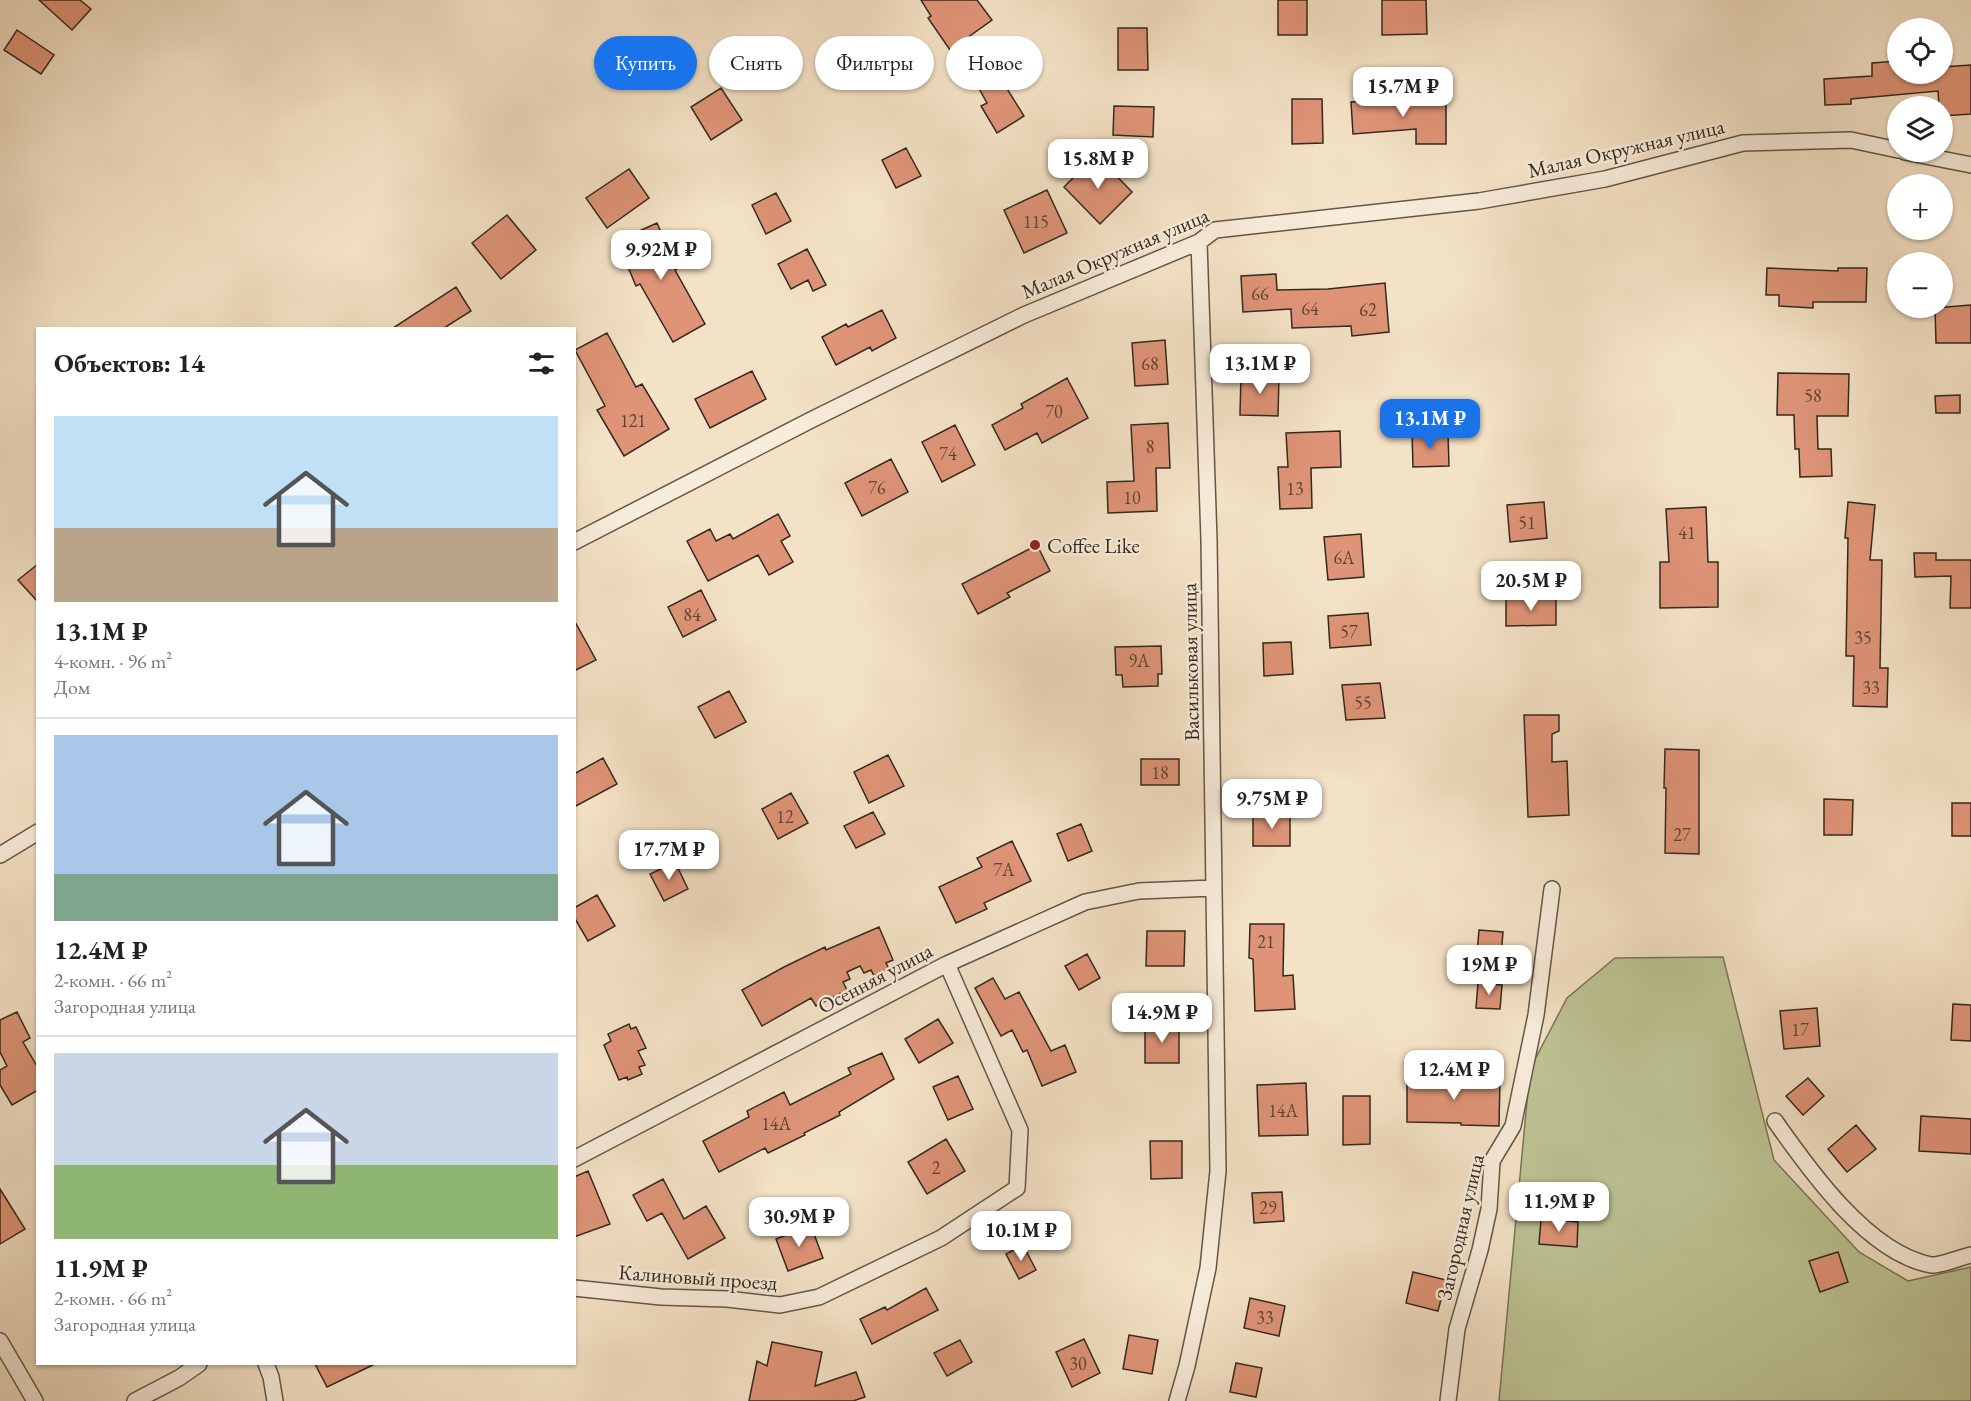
<!DOCTYPE html>
<html lang="ru">
<head>
<meta charset="utf-8">
<style>
  body { margin:0; font-family:"EB Garamond",serif; background:#f2f2f2; color:#222; height:100vh; display:flex; flex-direction:column; font-size:22px; white-space:nowrap }
  * { box-sizing:border-box; margin:0 }
  p { font-size:20px; color:#767676 }
  .icon { flex:none; width:33px; height:33px; fill:none; stroke:currentColor; stroke-width:2; stroke-linecap:round; stroke-linejoin:round }
  .map { position:relative; flex:1; overflow:hidden }
  .side { position:absolute; left:36px; top:327px; width:540px; height:1038px; display:flex; flex-direction:column; background:#fff; border-radius:0px; box-shadow:0 2px 4px #0004 }
  .side>* { flex:none }
  .banner { position:absolute; left:594px; top:36px; width:570px; height:54px; display:flex; gap:12px }
  .fabs { position:absolute; left:1887px; top:18px; display:grid; gap:12px }
  .fabs a { display:grid; place-items:center; width:66px; height:66px; border-radius:50%; background:#fff; box-shadow:0 2px 4px #0004; font-size:30px }
  .price { position:absolute; translate:-50% -51px; padding:0 14px; border-radius:12px; background:#fff; color:#222; font-size:20px; line-height:39px; filter:drop-shadow(0 2px 3px #0008) }
  .price::after { content:''; position:absolute; left:50%; top:36px; width:18px; height:14px; margin-left:-9px; background:inherit; clip-path:polygon(0 0,100% 0,50% 100%) }
  .price.selected { background:#1a73e8; color:#fff }
  ul { padding:0; list-style:none }
  li { display:grid; align-content:center; gap:12px; height:318px; padding:0 18px }
  li+li { border-top:2px solid #e0e0e0 }
  li span { display:grid; place-items:center; height:186px; border-radius:0px; color:#555 }
  li>.icon { margin-inline-start:auto }
  span .icon { width:108px; height:108px; fill:#fffc; stroke-width:1 }
  li b { font-size:26px }
  h2 { display:flex; justify-content:space-between; align-items:center; height:72px; padding:0 18px; font-size:26px }
  .tag { padding:0 21px; border-radius:27px; background:#fff; box-shadow:0 2px 4px #0004; font-size:21px; line-height:54px }
  .tag.selected { background:#1a73e8; color:#fff }
  .map>svg:first-child { display:block }
  .garden { fill:#bdc394; stroke:#787659; stroke-width:1.5 }
  .building { fill:#df9477; stroke:#32291e; stroke-width:1.5 }
  .lines { fill:none; stroke-linecap:round; stroke-linejoin:round }
  .street-casing { stroke:#625748; stroke-width:18 }
  .street { stroke:#f8ecda; stroke-width:15 }
  .poi-dot { fill:#8f2418; stroke:#f8ecda; stroke-width:2 }
  .labels { text-anchor:middle; dominant-baseline:central; stroke-width:5; stroke-linejoin:round; paint-order:stroke }
  .number-label { font-size:18px; fill:#5d4434 }
  .street-label { font-size:21px; fill:#32291e; stroke:#f8ecda }
  .poi-label { font-size:21px; fill:#32291e; stroke:#f8ecda; text-anchor:start }
</style>
</head>
<body>
<div class="map">
<svg width="1971" height="1401" viewBox="0 0 1971 1401">
  <rect width="100%" height="100%" fill="#f4e2c6"/>
  <filter id="stains"><feTurbulence type="fractalNoise" baseFrequency=".00333" numOctaves="4"/><feColorMatrix values="0 0 0 0 .2 0 0 0 0 .09 0 0 0 0 .02 0 0 0 .5 -.17"/></filter>
  <radialGradient id="worn" r=".72"><stop offset=".6" stop-color="#630" stop-opacity="0"/><stop offset="1" stop-color="#630" stop-opacity=".3"/></radialGradient>
  <path class="garden" d="M1723,957l51,203 85,92 49,29 63,-14v134h-472l31,-332 37,-71 48,-40z"/>
  <path class="building" d="M39,0h41l11,9 -19,21z
    M921,0h56l15,20 -42,30 -22,-32 3,-2z
    M1278,0h29v35h-29z
    M1382,0h44l1,34 -45,1z
    M1118,28h29l1,42h-30z
    M17,30l37,25 -13,19 -37,-24z
    M991,54l13,23 -3,2 23,37 -27,17 -16,-27 6,-3 -20,-36z
    M1898,61v13h44v-7l29,-2v49l-29,2v-10h-3l-1,-15 -87,8v5l-26,1 -1,-26 48,-3v-13z
    M721,88l21,32 -31,20 -20,-33z
    M1292,99h30l1,44 -31,1z
    M1394,99h52v45h-30v-15l-63,5 -2,-32z
    M1114,106l40,1 -1,30 -40,-2z
    M906,148l15,28 -25,12 -14,-28z
    M1096,155l36,37 -32,32 -36,-37z
    M629,169l20,29 -42,30 -21,-30z
    M1047,190l20,43 -43,20 -20,-43z
    M776,193l15,28 -25,13 -14,-29z
    M507,215l29,35 -35,29 -29,-36z
    M657,223l20,46 -2,1 30,54 -32,18 -33,-58 -4,2 -19,-45z
    M807,249l19,36 -13,6 -5,-11 -17,9 -13,-25z
    M1767,268l71,3v-3h29l-1,34h-53v6l-34,-2v-11h-13z
    M1276,274l1,16 51,-1 57,-6 4,49 -37,4 -1,-10 -59,2 -1,-19 -48,3 -2,-36z
    M456,287l15,24 -27,17h-51z
    M1971,305v38h-35l-1,-35z
    M882,310l14,28 -24,13 -2,-4 -34,18 -14,-28 24,-13 2,3z
    M607,333l29,54 6,-3 27,45 -45,27 -27,-46 8,-4 -30,-56z
    M1165,340l3,44 -33,2 -3,-43z
    M752,371l14,28 -56,29 -15,-29z
    M1778,373l71,1 -1,42h-31l1,33h13l1,27 -32,1 -1,-28h-4l-1,-34h-17z
    M1241,374l38,1 -1,41 -38,-1z
    M1067,378l21,40 -46,25 -5,-10 -32,17 -13,-25 31,-17 -2,-4z
    M1960,395v18h-24l-1,-17z
    M1168,423l2,45h-14l1,43 -49,2 -1,-31 27,-1 -3,-56z
    M955,425l20,40 -33,17 -20,-40z
    M1340,431l1,36 -30,1 1,40 -32,1 -2,-42h10l-2,-34z
    M1412,433h36l1,33 -36,1z
    M891,459l17,33 -46,24 -17,-33z
    M1544,502l3,36 -37,4 -3,-37z
    M1848,502l27,3 -5,55h12l-2,108h8l-1,39 -34,-1 1,-50h-8l2,-118h-3z
    M1706,507l2,55h10v45l-58,1v-46h9l-3,-53z
    M778,514l12,22 -9,5 12,21 -24,13 -11,-20 -50,26 -21,-40 23,-12 6,12 14,-7 3,5z
    M1361,534l3,43 -36,3 -4,-43z
    M1037,545l13,26 -43,22 3,4 -32,17 -16,-30z
    M1914,553h22v7h35v48h-21l1,-32 -36,1z
    M38,564v38l-20,-22z
    M701,590l15,30 -33,17 -15,-30z
    M1556,598v27l-50,1v-27z
    M1368,613l3,32 -41,3 -2,-32z
    M574,620l22,40 -22,11z
    M1291,642l2,32 -29,2 -1,-33z
    M1161,646l1,28h-4v12l-35,1 -1,-12h-6l-1,-28z
    M1380,683l5,35 -39,2 -4,-35z
    M729,691l17,31 -31,16 -17,-31z
    M1524,715h35v16l-7,3v28l15,-1 2,54 -41,2z
    M1665,749l34,1v104l-34,-1 1,-65h-2z
    M888,755l16,31 -35,17 -15,-31z
    M603,758l14,26 -43,23v-33z
    M1141,759h38v26h-38z
    M791,793l17,30 -30,16 -16,-30z
    M1824,799l29,1 -1,35h-28z
    M1952,803h19v33h-19z
    M873,812l12,22 -29,14 -12,-22z
    M1253,813h37v33h-37z
    M1081,824l11,27 -24,10 -11,-27z
    M1012,841l19,40 -47,22 3,6 -31,14 -17,-36 43,-20 -5,-9z
    M675,862l13,27 -24,12 -14,-27z
    M597,895l18,31 -27,15 -14,-24v-9z
    M1250,924h34l-1,52 10,-1 2,34 -40,2 -2,-52 -4,-1z
    M879,927l14,33 -7,3 3,6 -15,7 -3,-6 -7,3 -4,-7 -13,6 3,7 -7,3 4,8 -31,16 -5,-8 -49,28 -20,-36 42,-23 41,-20 1,3z
    M1479,930l24,2 -2,24 -24,-2z
    M1147,931h38l-1,35h-38z
    M1087,954l13,24 -21,12 -14,-24z
    M993,978l12,21 14,-7 32,59 14,-6 11,27 -34,14 -15,-36 -4,2 -11,-22 -11,6 -26,-48z
    M1478,983l24,2 -2,24 -24,-1z
    M1953,1004l18,1v36l-20,-1z
    M1817,1008l3,38 -36,3 -4,-38z
    M17,1012l13,26 -7,4 15,26v22l-26,15 -12,-20v-15l7,-4 -7,-14v-32z
    M938,1019l15,24 -34,20 -14,-24z
    M629,1024l2,5 5,-2 10,21 -8,3 7,14 -6,2 3,7 -14,6 -1,-3 -8,3 -15,-35 7,-4 -3,-7z
    M1145,1026h34v37h-34z
    M882,1053l12,26 -55,33 1,3 -36,18 1,2 -37,18 -3,-5 -46,24 -16,-31 46,-24 -2,-6 37,-19 6,13 61,-31 -3,-6z
    M958,1076l15,33 -25,11 -15,-33z
    M1461,1078l39,1 -1,47 -38,-1v-2l-54,-1v-42z
    M1808,1078l16,18 -21,19 -17,-19z
    M1306,1083l2,52 -49,1 -2,-51z
    M1343,1096h27v48l-27,1z
    M1921,1116l50,3v35l-52,-3z
    M1856,1125l20,24 -29,23 -19,-23z
    M946,1139l19,32 -38,23 -19,-32z
    M1150,1141h32v37l-31,1z
    M588,1171l22,53 -36,13v-60z
    M663,1179l21,40 22,-13 19,32 -37,21 -26,-46 -15,8 -14,-26z
    M0,1189l25,40 -25,15z
    M1282,1192l2,29 -30,2 -2,-30z
    M1541,1219l37,3 -1,25 -38,-3z
    M811,1226l12,32 -35,13 -12,-32z
    M1023,1245l13,25 -17,9 -13,-25z
    M1838,1252l10,30 -28,10 -11,-31z
    M1413,1272l33,8 -8,31 -32,-8z
    M926,1288l12,22 -66,34 -12,-25 25,-12 2,3z
    M1250,1298l35,8 -6,30 -35,-8z
    M1129,1335l29,5 -6,34 -29,-5z
    M1084,1339l16,34 -28,14 -16,-35z
    M960,1340l12,22 -25,14 -13,-23z
    M772,1342l50,10 -7,34 41,-14 9,25 -12,4h-104l8,-40 10,5z
    M1236,1363l26,5 -6,29 -26,-5z
    M315,1364h60l-48,23z"/>
  <g class="lines">
    <defs>
      <path id="street" d="M1905,152l66,13
        M574,542l239,-123 211,-104 175,-73 16,-12 264,-29 126,-22 138,-36 108,-3 47,10
        M0,855l38,-23
        M1775,1121c35,50 93,132 156,144 9,1 30,-8 40,-10
        M574,1159l373,-195 138,-62 54,-11 74,-3
        M574,1288l87,9 66,2 53,6 39,-8 122,-59 76,-50 3,-58 -73,-166
        M0,1341l35,60
        M266,1364l5,13 4,24
        M135,1401l44,-23 20,-14
        M1177,1401l10,-35 21,-98 10,-97 -9,-631 -10,-298
        M1448,1401l9,-72 23,-79 9,-41 3,-48 21,-35 23,-111 16,-126"/>
    </defs>
    <use href="#street" class="street-casing"/>
    <use href="#street" class="street"/>
  </g>
  <circle class="poi-dot" cx="1035" cy="545" r="6"/>
  <g class="labels">
    <g class="number-label">
      <text x="1036" y="221">115</text>
      <text x="1260" y="293">66</text>
      <text x="1310" y="308">64</text>
      <text x="1368" y="309">62</text>
      <text x="1150" y="363">68</text>
      <text x="1813" y="395">58</text>
      <text x="1054" y="411">70</text>
      <text x="633" y="420">121</text>
      <text x="1150" y="446">8</text>
      <text x="948" y="453">74</text>
      <text x="877" y="487">76</text>
      <text x="1295" y="488">13</text>
      <text x="1132" y="497">10</text>
      <text x="1527" y="522">51</text>
      <text x="1687" y="532">41</text>
      <text x="1344" y="557">6А</text>
      <text x="692" y="614">84</text>
      <text x="1349" y="631">57</text>
      <text x="1863" y="637">35</text>
      <text x="1139" y="660">9А</text>
      <text x="1871" y="687">33</text>
      <text x="1363" y="702">55</text>
      <text x="1160" y="772">18</text>
      <text x="785" y="816">12</text>
      <text x="1682" y="834">27</text>
      <text x="1004" y="869">7А</text>
      <text x="1266" y="941">21</text>
      <text x="1800" y="1029">17</text>
      <text x="1283" y="1110">14А</text>
      <text x="776" y="1123">14А</text>
      <text x="936" y="1167">2</text>
      <text x="1268" y="1207">29</text>
      <text x="1265" y="1317">33</text>
      <text x="1078" y="1363">30</text>
    </g>
    <g class="street-label">
      <text transform="translate(1626 148) rotate(-13)">Малая Окружная улица</text>
      <text transform="translate(1115 253) rotate(-23)">Малая Окружная улица</text>
      <text transform="translate(1190 662) rotate(-91)">Васильковая улица</text>
      <text transform="translate(875 978) rotate(-28)">Осенняя улица</text>
      <text transform="translate(1460 1227) rotate(-77)">Загородная улица</text>
      <text transform="translate(698 1277) rotate(4)">Калиновый проезд</text>
    </g>
    <g class="poi-label">
      <text x="1047" y="545">Coffee Like</text>
    </g>
  </g>
  <rect width="100%" height="100%" filter="url(#stains)"/>
  <rect width="100%" height="100%" fill="url(#worn)"/>
</svg>
<div class="fabs">
<a><svg class="icon" aria-label="locate" viewBox="0 0 24 24"><circle cx="12" cy="12" r="6"/><path d="M12 2v4M12 18v4M2 12h4M18 12h4"/></svg></a>
<a><svg class="icon" aria-label="layers" viewBox="0 0 24 24"><path d="M12 4l9 5-9 5-9-5zM3 14l9 5 9-5"/></svg></a>
<a>+</a>
<a>−</a>
</div>
<b class="price" style="left:1403px;top:118px">15.7M ₽</b>
<b class="price" style="left:1098px;top:190px">15.8M ₽</b>
<b class="price" style="left:661px;top:281px">9.92M ₽</b>
<b class="price" style="left:1260px;top:395px">13.1M ₽</b>
<b class="price selected" style="left:1430px;top:450px">13.1M ₽</b>
<b class="price" style="left:1531px;top:612px">20.5M ₽</b>
<b class="price" style="left:1272px;top:830px">9.75M ₽</b>
<b class="price" style="left:669px;top:881px">17.7M ₽</b>
<b class="price" style="left:1489px;top:996px">19M ₽</b>
<b class="price" style="left:1162px;top:1044px">14.9M ₽</b>
<b class="price" style="left:1454px;top:1101px">12.4M ₽</b>
<b class="price" style="left:1559px;top:1233px">11.9M ₽</b>
<b class="price" style="left:799px;top:1248px">30.9M ₽</b>
<b class="price" style="left:1021px;top:1262px">10.1M ₽</b>
<div class="banner">
<a class="tag selected">Купить</a>
<a class="tag">Снять</a>
<a class="tag">Фильтры</a>
<a class="tag">Новое</a>
</div>
<section class="side">
<h2>Объектов: 14<svg class="icon" aria-label="filters" viewBox="0 0 24 24"><path d="M4 7h16M4 17h16"/><circle cx="9" cy="7" r="2"/><circle cx="15" cy="17" r="2"/></svg></h2>
<ul>
<li><span style="background:linear-gradient(#bfe0f5 60%,#b9a48a 0)"><svg class="icon" aria-label="home" viewBox="0 0 24 24"><path d="M3 11l9-7 9 7M6 9v11h12V9"/></svg></span><div><b>13.1M ₽</b><p>4-комн. · 96 m²</p><p>Дом</p></div></li>
<li><span style="background:linear-gradient(#a9c7e8 75%,#7fa58c 0)"><svg class="icon" aria-label="home" viewBox="0 0 24 24"><path d="M3 11l9-7 9 7M6 9v11h12V9"/></svg></span><div><b>12.4M ₽</b><p>2-комн. · 66 m²</p><p>Загородная улица</p></div></li>
<li><span style="background:linear-gradient(#c9d6e8 60%,#8fb573 0)"><svg class="icon" aria-label="home" viewBox="0 0 24 24"><path d="M3 11l9-7 9 7M6 9v11h12V9"/></svg></span><div><b>11.9M ₽</b><p>2-комн. · 66 m²</p><p>Загородная улица</p></div></li>
</ul>
</section>
</div>
</body>
</html>
